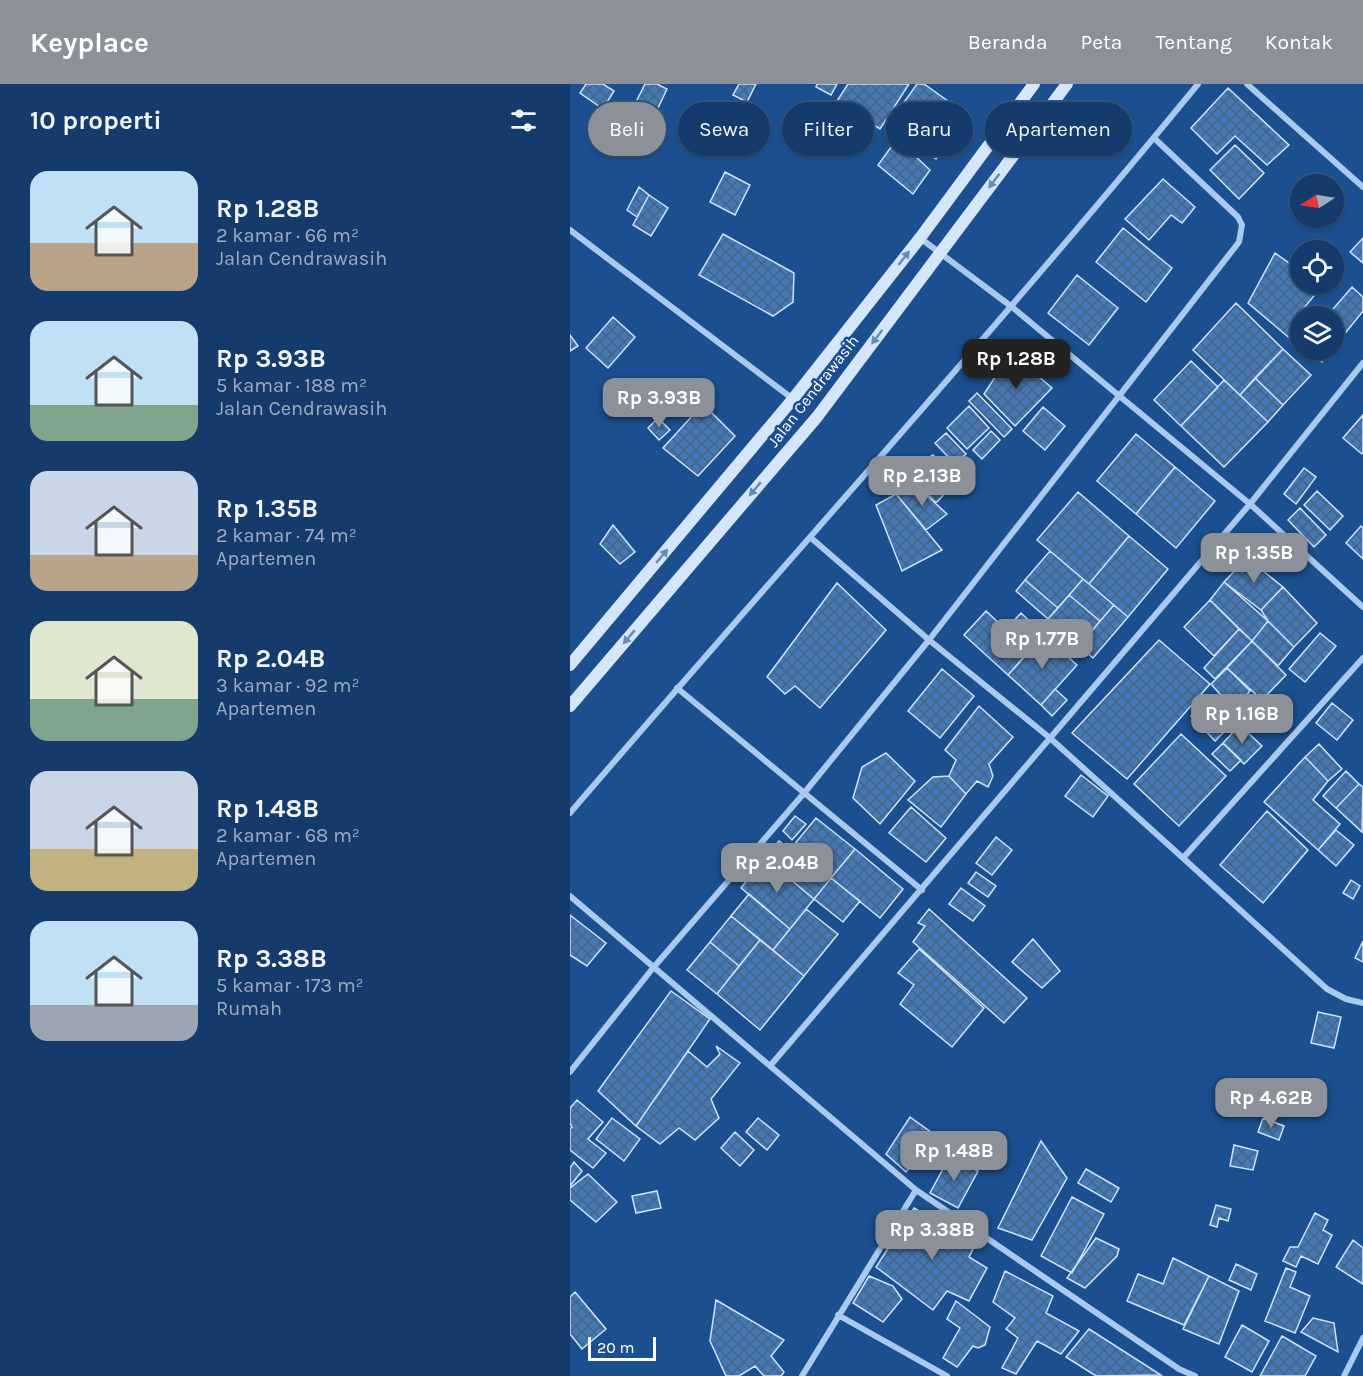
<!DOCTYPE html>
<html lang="id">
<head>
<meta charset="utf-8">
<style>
  body { margin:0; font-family:Karla,sans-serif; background:#214673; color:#f1f3f6; height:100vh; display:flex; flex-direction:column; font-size:22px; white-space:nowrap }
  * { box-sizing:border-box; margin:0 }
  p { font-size:20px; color:#9dadc1 }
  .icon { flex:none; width:33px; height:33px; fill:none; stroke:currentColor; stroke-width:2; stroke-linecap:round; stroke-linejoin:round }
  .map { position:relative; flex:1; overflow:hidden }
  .sheet { display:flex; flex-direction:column; background:#143b6b; width:570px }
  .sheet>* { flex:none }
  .banner { position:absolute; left:18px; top:18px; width:570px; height:54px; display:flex; gap:12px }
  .needle { width:39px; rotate:258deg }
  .fabs { position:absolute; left:720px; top:90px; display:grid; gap:12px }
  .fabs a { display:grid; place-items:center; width:54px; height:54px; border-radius:50%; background:#143b6b; box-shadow:0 2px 4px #0004,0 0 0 2px #33557e; font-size:30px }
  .scale { position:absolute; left:18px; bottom:15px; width:68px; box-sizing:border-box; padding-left:6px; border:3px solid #fff; border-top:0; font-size:16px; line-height:21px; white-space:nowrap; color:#fff; -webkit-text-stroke:4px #1b4f8f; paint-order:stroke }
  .price { position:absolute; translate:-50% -51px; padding:0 14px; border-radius:12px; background:#8c9099; color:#fff; font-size:20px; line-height:39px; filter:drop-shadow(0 2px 3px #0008) }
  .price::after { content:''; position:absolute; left:50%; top:36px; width:18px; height:14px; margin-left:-9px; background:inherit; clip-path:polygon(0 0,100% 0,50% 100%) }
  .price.selected { background:#222; color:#fff }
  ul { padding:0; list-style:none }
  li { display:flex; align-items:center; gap:18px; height:150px; padding:0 30px }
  li span { display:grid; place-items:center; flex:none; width:168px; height:120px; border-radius:18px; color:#555 }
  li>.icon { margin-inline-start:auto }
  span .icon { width:72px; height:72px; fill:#fffc; stroke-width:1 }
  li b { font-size:26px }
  h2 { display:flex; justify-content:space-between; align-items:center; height:72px; padding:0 30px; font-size:26px }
  .chip { padding:0 21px; border-radius:27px; background:#143b6b; box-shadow:0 2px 4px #0004,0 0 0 2px #33557e; font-size:21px; line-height:54px }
  .chip.selected { background:#8c9099; color:#fff }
  header { display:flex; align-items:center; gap:36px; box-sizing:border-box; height:84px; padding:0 30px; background:#8c9099; color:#fff }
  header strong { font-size:28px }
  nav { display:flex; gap:33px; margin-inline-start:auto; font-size:21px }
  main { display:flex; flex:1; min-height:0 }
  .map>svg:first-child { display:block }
  .building { fill:url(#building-cross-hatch); stroke:#cfe3fa; stroke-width:1.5 }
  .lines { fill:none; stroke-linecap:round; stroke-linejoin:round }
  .minor { stroke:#a9c9ee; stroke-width:6 }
  .secondary { stroke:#d6e6fa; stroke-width:12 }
  .oneway { fill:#668bba }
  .labels { text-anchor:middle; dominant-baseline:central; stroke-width:5; stroke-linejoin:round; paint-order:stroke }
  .street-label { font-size:16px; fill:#fff; stroke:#1b4f8f }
</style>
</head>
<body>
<header>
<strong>Keyplace</strong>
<nav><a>Beranda</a><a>Peta</a><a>Tentang</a><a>Kontak</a></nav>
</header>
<main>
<section class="sheet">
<h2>10 properti<svg class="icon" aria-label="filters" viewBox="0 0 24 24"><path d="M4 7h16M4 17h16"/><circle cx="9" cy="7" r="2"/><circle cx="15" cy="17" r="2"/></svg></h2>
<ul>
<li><span style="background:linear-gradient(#bfe0f5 60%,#b9a48a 0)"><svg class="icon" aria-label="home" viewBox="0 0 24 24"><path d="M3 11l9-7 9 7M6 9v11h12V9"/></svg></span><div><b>Rp 1.28B</b><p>2 kamar · 66 m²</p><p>Jalan Cendrawasih</p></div></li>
<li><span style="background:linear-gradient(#bfe0f5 70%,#7fa58c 0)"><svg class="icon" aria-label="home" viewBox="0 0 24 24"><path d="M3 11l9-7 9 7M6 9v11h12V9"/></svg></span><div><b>Rp 3.93B</b><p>5 kamar · 188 m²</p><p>Jalan Cendrawasih</p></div></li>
<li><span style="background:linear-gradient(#c9d6e8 70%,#b9a48a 0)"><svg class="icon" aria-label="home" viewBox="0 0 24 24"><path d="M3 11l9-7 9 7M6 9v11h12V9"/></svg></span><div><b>Rp 1.35B</b><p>2 kamar · 74 m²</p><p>Apartemen</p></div></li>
<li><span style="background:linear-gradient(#dfe7d0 65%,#7fa58c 0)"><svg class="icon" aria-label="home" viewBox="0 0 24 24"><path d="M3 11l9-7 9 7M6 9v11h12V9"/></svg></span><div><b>Rp 2.04B</b><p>3 kamar · 92 m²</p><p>Apartemen</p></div></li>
<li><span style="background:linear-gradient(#c9d6e8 65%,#c2b280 0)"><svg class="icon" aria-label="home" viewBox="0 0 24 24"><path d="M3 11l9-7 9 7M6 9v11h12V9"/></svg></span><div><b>Rp 1.48B</b><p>2 kamar · 68 m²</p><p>Apartemen</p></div></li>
<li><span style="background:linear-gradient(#bfe0f5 70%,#9aa5b1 0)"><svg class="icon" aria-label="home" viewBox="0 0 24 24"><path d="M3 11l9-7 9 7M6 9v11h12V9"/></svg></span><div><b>Rp 3.38B</b><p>5 kamar · 173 m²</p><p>Rumah</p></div></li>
</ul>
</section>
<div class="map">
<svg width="793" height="1292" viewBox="0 0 793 1292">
  <defs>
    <pattern id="building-cross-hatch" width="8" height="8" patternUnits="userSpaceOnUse" patternTransform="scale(1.5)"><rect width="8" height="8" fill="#4478b7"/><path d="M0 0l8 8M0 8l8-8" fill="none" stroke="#486282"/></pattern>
  </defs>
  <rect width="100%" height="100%" fill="#1b4f8f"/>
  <path class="building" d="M16,0h17l11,7 -11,18 -23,-16z
    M75,0h12l10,5 -10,21 -20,-10z
    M169,0h17l-9,18 -14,-7z
    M247,0h20l-6,11 -15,-8z
    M278,0h61l-29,45 -43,-28z
    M347,0h7l42,30 -30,45 -48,-34z
    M658,4l61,57 -22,20 -32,-29 -18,18 -26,-26z
    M135,26l24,4 -5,27 -24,-4z
    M327,55l33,31 -17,24 -35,-29z
    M665,61l29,28 -25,26 -29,-29z
    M155,88l25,13 -15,30 -25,-13z
    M593,95l32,28 -13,16 -11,-8 -22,25 -24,-21z
    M69,103l10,8 -12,22 -10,-7z
    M79,111l19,13 -17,28 -18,-11z
    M553,144l49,40 -26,34 -50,-40z
    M153,150l71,39 -1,29 -20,14 -74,-41z
    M793,154v25l-13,-11z
    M705,169l25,18v13h18l4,2 -18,22 7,8h-11v31l-52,-44z
    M507,191l41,33 -29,37 -41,-32z
    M782,203l11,10v14l-29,36v-31h-7z
    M666,219l47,46 -43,46 -47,-45z
    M43,233l22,20 -27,31 -22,-20z
    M0,251l8,11 -8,5z
    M713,265l28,26 -28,30 -28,-27z
    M734,266h28l-10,12z
    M441,269l41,35 -37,38 -31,-32z
    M621,277l27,26 -37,39 -27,-26z
    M685,294l28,27 -15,17 -28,-27z
    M654,296l44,42 -44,45 -43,-41z
    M87,297l16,17 -13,14 -17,-17z
    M407,309l35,36 -8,8 -35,-36z
    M133,320l32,32 -37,40 -35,-28z
    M399,322l20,22 -22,21 -20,-21z
    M473,323l22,19 -20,24 -22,-19z
    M793,331v38l-1,1 -19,-16z
    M88,334l12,12 -11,10 -11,-12z
    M421,347l9,9 -18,19 -9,-9z
    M376,349l20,21 -11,10 -20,-21z
    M566,350l39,33 -39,47 -39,-33z
    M363,371l25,25 -22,23 -30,-31z
    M605,383l40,34 -39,47 -40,-34z
    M734,384l12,9 -20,27 -12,-10z
    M347,402l30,28 -21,16 -29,-35z
    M747,407l26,25 -13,14 -26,-25z
    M508,408l51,44 -40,48 -52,-44z
    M326,410l46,56 -40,21 -26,-66z
    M730,424l26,27 -12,12 -26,-27z
    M43,441l22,27 -15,12 -20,-20z
    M791,442l2,2v31l-17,-16z
    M559,452l39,33 -40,48 -39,-33z
    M480,467l33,28 -25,29 -33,-28z
    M677,474l36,29 -22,23 -37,-28z
    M513,495l31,26 -14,16 -31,-26z
    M455,496l33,28 -10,11 -32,-28z
    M654,498l44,39 -16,20 -42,-41z
    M267,499l49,47 -66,78 -25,-22 -10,8 -18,-17z
    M713,503l34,36 -23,24 -26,-26 -7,-11z
    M499,511l31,26 -21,25 -31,-27z
    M640,516l29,29 -25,27 -30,-29z
    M544,521l14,12 -35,41 -14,-12z
    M416,527l43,40 -21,24 -44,-40z
    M451,529l23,22 -15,16 -23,-22z
    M698,537l26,26 -16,19 -26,-25z
    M669,545l13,12 -37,38 -11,-11z
    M750,549l16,13 -31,36 -16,-13z
    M474,551l33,30 -36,40 -33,-30z
    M589,556l51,44 -83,95 -55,-46z
    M682,557l34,34 -24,25 -35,-32z
    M657,584l23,23 -16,19 -23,-26z
    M372,585l32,27 -34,42 -32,-27z
    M485,605l12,11 -15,16 -11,-11z
    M641,612l24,25 -20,20 -24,-25z
    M676,613l25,23 -12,12 -25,-22z
    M762,619l21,17 -16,20 -21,-17z
    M409,622l34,31 -24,27 4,12 -5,11 -11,-6 -11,13 -17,-18 7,-16 -11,-10z
    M670,641l22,21 -18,18 -21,-21z
    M611,650l45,42 -47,50 -45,-42z
    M653,659l18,17 -11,11 -18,-17z
    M749,660l23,25 -14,12 -23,-24z
    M316,669l29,28 -35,43 -27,-26 9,-31z
    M735,673l23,24 -15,19 27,24 -22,26 -54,-48z
    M776,687l13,13 -23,24 -13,-12z
    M511,691l27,21 -15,21 -28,-21z
    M379,692l17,18 -25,33 -33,-27 25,-23z
    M789,700l4,3 -1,45 -26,-24z
    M341,723l35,31 -20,24 -37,-29z
    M697,727l41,39 -45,53 -43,-38z
    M225,732l11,8 -14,16 -9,-9z
    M246,734l39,31 -24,29 -38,-32z
    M766,746l18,15 -18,21 -18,-16z
    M426,753l16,13 -20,25 -16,-12z
    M209,757l16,12 -15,18 -15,-13z
    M285,765l48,40 -23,29 -49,-40z
    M227,766l34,28 -17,21 -34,-28z
    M195,774l49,41 -24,30 -49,-41z
    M406,788l20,14 -8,11 -20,-14z
    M261,794l29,23 -17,21 -29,-23z
    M781,796l9,6 -7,13 -10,-6z
    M391,804l24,18 -12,15 -24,-17z
    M179,810l41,35 -17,21 -42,-34z
    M236,825l32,25 -34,42 -31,-26z
    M359,825l98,89 -23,25 -91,-81 12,-16 -7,-3z
    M0,831l36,28 -19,23 -17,-11z
    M161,832l29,24 -21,26 -29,-24z
    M463,855l27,32 -18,17 -30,-26z
    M190,856l44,36 -44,54 -43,-36z
    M793,857v21l-8,-4z
    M140,858l29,24 -22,28 -30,-24z
    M349,865l65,59 -32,39 -52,-43 14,-19 -16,-12z
    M101,907l39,28 -74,107 -38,-35z
    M748,928l23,5 -7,31 -23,-5z
    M146,962l24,17 -29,36 8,19 -24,22 -16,-12 -19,16 -24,-18 52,-75 19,16 13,-13z
    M7,1016l26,22 -15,17 18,14 -13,15 -23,-18v-21l2,-2 -2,-4v-15z
    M340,1033l25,18 -29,37 -20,-18z
    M42,1034l28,21 -16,22 -28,-22z
    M188,1034l21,17 -12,15 -21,-18z
    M693,1034l21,8 -5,14 -21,-8z
    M165,1048l19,18 -14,16 -19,-18z
    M471,1057l26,37 -35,62 -34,-12z
    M664,1061l24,6 -5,19 -23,-4z
    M380,1072l28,15 -20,37 -28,-15z
    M4,1078l8,9 -12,15v-18z
    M516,1085l33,19 -8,14 -33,-19z
    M18,1090l29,28 -21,20 -26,-22v-12z
    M87,1107l4,17 -25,5 -4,-17z
    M502,1113l32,17 -32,59 -31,-17z
    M646,1121l15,4 -3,12 -9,-3 -2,9 -7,-2z
    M344,1124l62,35 -7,14 18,11 -18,33 -22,-10 -14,19 -57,-43z
    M745,1129l13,7 -5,10 9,5 -14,29 -17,-8 -5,11 -13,-6 7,-14h8z
    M526,1154l23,11 -2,7 -32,32 -18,-10z
    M783,1156l10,8v36l-27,-17z
    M603,1174l36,18 -25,49 -57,-24 11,-27 25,10z
    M666,1180l21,10 -6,16 -22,-10z
    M716,1184l10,4 -6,15 20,9 -15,37 -30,-12z
    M435,1187l48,25 -7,17 33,18 -18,23 -24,-13 -21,33 -14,-6 16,-30 -12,-9 9,-11 -22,-16z
    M299,1192l24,10 9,13 -19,23 -30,-19z
    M639,1192l30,15 -20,53 -36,-15z
    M5,1208l31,37 -24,20 -12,-15v-37z
    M146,1216l68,40 -13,16 13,16 -3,4h-17l-9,-10 -16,10h-13l-16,-35z
    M386,1217l34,26 -5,18 -7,3 -5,-2 -16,21 -14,-9 17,-30 -13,-9z
    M743,1234l21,5 4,29 -37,-20z
    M672,1241l27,16 -17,31 -27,-15z
    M519,1245l72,46 -65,1 -30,-19z
    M712,1252l34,20 -11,20h-45z"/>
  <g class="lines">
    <path class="minor" d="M677,0l116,103
      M584,54l84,79 4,8 -3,17 -310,398 121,98 133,120 180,-200
      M0,146l223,169
      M350,154l92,69 238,197 113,103
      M107,604l245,202
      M0,729c209,-244 425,-481 628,-729
      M613,774l144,131 19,10 17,4
      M0,812l346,294 263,179 16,7
      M200,982l480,-562 113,-141
      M0,988l83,-104 152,-176 124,-152 -119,-103
      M268,1231l109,61
      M232,1292l114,-186
      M774,1292l19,-38"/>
    <path class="secondary" d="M0,581l223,-266 127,-161 114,-154
      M0,622l247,-289 250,-333"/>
  </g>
  <defs><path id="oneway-solid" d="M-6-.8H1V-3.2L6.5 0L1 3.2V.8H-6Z" transform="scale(1.5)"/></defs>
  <g class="oneway">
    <use href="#oneway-solid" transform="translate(424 97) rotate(127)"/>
    <use href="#oneway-solid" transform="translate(334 174) rotate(-52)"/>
    <use href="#oneway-solid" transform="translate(307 253) rotate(127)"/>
    <use href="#oneway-solid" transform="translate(185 405) rotate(130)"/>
    <use href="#oneway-solid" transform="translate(92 472) rotate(-50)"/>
    <use href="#oneway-solid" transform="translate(59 553) rotate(130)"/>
  </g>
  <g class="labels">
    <g class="street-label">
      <text transform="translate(243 307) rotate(-52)">Jalan Cendrawasih</text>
    </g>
  </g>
</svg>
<div class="fabs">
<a><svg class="needle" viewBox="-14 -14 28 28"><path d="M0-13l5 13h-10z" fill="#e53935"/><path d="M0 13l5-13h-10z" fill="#9dadc1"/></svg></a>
<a><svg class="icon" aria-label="locate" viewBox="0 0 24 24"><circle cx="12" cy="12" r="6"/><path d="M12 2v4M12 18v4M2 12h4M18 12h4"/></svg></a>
<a><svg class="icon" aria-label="layers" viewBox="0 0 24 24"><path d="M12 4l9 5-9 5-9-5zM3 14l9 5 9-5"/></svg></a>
</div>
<div class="scale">20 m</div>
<b class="price selected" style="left:446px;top:306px">Rp 1.28B</b>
<b class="price" style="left:89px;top:345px">Rp 3.93B</b>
<b class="price" style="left:352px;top:423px">Rp 2.13B</b>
<b class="price" style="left:684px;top:500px">Rp 1.35B</b>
<b class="price" style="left:472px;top:586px">Rp 1.77B</b>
<b class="price" style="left:672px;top:661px">Rp 1.16B</b>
<b class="price" style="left:207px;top:810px">Rp 2.04B</b>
<b class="price" style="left:701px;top:1045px">Rp 4.62B</b>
<b class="price" style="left:384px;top:1098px">Rp 1.48B</b>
<b class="price" style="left:362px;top:1177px">Rp 3.38B</b>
<div class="banner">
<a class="chip selected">Beli</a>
<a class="chip">Sewa</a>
<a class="chip">Filter</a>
<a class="chip">Baru</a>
<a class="chip">Apartemen</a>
</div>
</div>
</main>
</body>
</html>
